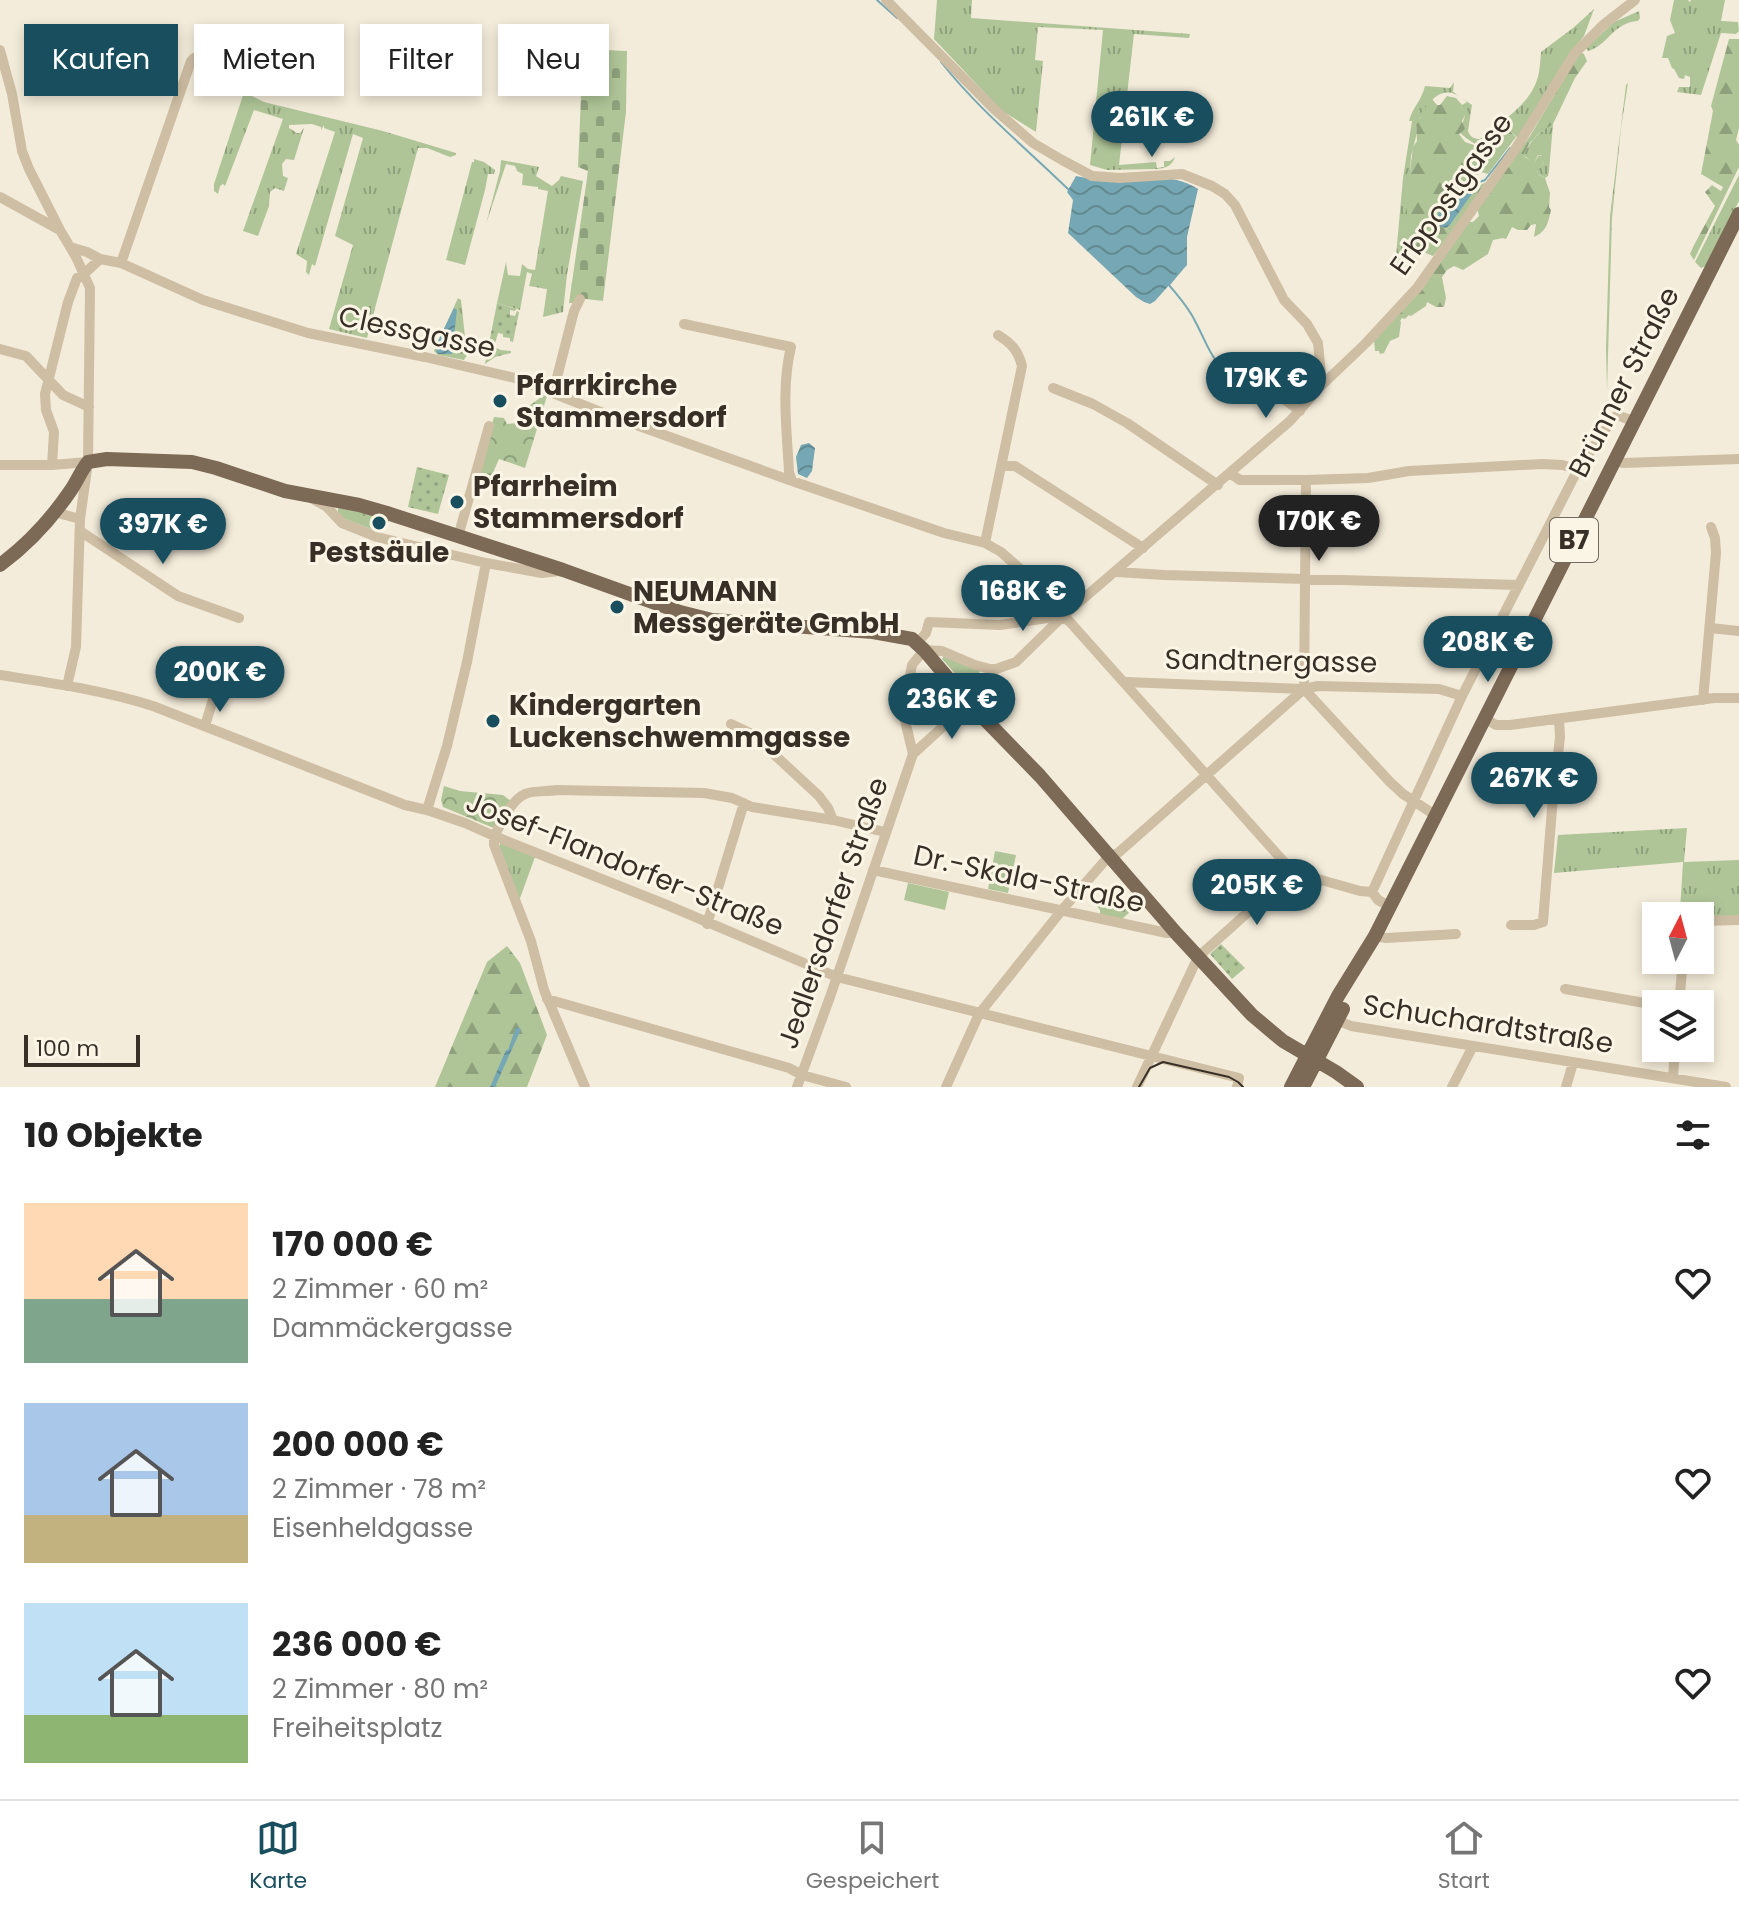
<!DOCTYPE html>
<html lang="de">
<head>
<meta charset="utf-8">
<style>
  body { margin:0; font-family:Poppins,sans-serif; background:#f6f6f6; color:#222; height:100vh; display:flex; flex-direction:column; font-size:30px; white-space:nowrap }
  * { box-sizing:border-box; margin:0 }
  p { font-size:26px; color:#767676 }
  .icon { flex:none; width:44px; height:44px; fill:none; stroke:currentColor; stroke-width:2; stroke-linecap:round; stroke-linejoin:round }
  .map { position:relative; height:1087px; overflow:hidden }
  .panel { display:flex; flex-direction:column; background:#fff; flex:1 }
  .panel>* { flex:none }
  .top-card { position:absolute; left:24px; top:24px; width:800px; height:72px; display:flex; gap:16px }
  .needle { width:52px; rotate:6deg }
  .tools { position:absolute; left:1642px; top:902px; display:grid; gap:16px }
  .tools a { display:grid; place-items:center; width:72px; height:72px; border-radius:0px; background:#fff; box-shadow:0 4px 12px #0003; font-size:40px }
  .scale { position:absolute; left:24px; bottom:20px; width:116px; box-sizing:border-box; padding-left:8px; border:4px solid #382f27; border-top:0; font-size:22px; line-height:28px; white-space:nowrap; color:#382f27; -webkit-text-stroke:6px #fbf5e6; paint-order:stroke }
  .price { position:absolute; translate:-50% -68px; padding:0 18px; border-radius:28px; background:#184e5e; color:#fff; font-size:26px; line-height:52px; filter:drop-shadow(0 2px 4px #0008) }
  .price::after { content:''; position:absolute; left:50%; top:48px; width:24px; height:18px; margin-left:-12px; background:inherit; clip-path:polygon(0 0,100% 0,50% 100%) }
  .price.selected { background:#222; color:#fff }
  ul { padding:0; list-style:none }
  li { display:flex; align-items:center; gap:24px; height:200px; padding:0 24px }
  li span { display:grid; place-items:center; flex:none; width:224px; height:160px; border-radius:0px; color:#555 }
  li>.icon { margin-inline-start:auto }
  span .icon { width:96px; height:96px; fill:#fffc; stroke-width:1 }
  li b { font-size:34px }
  h2 { display:flex; justify-content:space-between; align-items:center; height:96px; padding:0 24px; font-size:34px }
  .chip { padding:0 28px; border-radius:0px; background:#fff; box-shadow:0 4px 12px #0003; font-size:28px; line-height:72px }
  .chip.selected { background:#184e5e; color:#fff }
  .tabs { display:flex; justify-content:space-around; align-items:center; height:112px; border-top:2px solid #e0e0e0; background:#fff; font-size:22px; color:#767676 }
  .tabs a { display:grid; justify-items:center; gap:4px }
  .tabs .selected { color:#184e5e }
  .map>svg:first-child { display:block }
  .grass { fill:url(#grass-tufts) }
  .forest { fill:url(#forest-firs) }
  .cemetery { fill:url(#cemetery-stones) }
  .park { fill:url(#park-crowns) }
  .garden { fill:url(#garden-dots) }
  .pitch { fill:#afc598 }
  .water { fill:url(#water-waves) }
  .lines { fill:none; stroke-linecap:round; stroke-linejoin:round }
  .stream { stroke:#75a8b4; stroke-width:2 }
  .minor { stroke:#cebea4; stroke-width:10 }
  .major { stroke:#7c6956; stroke-width:14 }
  .tram { stroke:#382f27; stroke-width:2 }
  .poi-dot { fill:#184e5e; stroke:#fbf5e6; stroke-width:3 }
  .labels { text-anchor:middle; dominant-baseline:central; stroke-width:6; stroke-linejoin:round; paint-order:stroke }
  .shield { fill:#fbf5e6; stroke:#726a60; stroke-width:2 }
  .shield-label { font-size:26px; font-weight:bold; fill:#382f27 }
  .street-label { font-size:28px; fill:#382f27; stroke:#fbf5e6 }
  .poi-label { font-size:28px; font-weight:bold; fill:#382f27; stroke:#fbf5e6; text-anchor:start }
</style>
</head>
<body>
<div class="map">
<svg width="1739" height="1087" viewBox="0 0 1739 1087">
  <defs>
    <pattern id="grass-tufts" width="24" height="20" patternUnits="userSpaceOnUse" patternTransform="scale(2)"><rect width="24" height="20" fill="#afc598"/><path d="M3 7l-1-3M5 7V3M7 7l1-3M15 17l-1-3M17 17v-4M19 17l1-3" fill="none" stroke="#8fa07c"/></pattern>
    <pattern id="forest-firs" width="22" height="20" patternUnits="userSpaceOnUse" patternTransform="scale(2)"><rect width="22" height="20" fill="#afc598"/><path d="M5 1l3.5 6h-7zM16 11l3.5 6h-7z" fill="#8fa07c"/></pattern>
    <pattern id="cemetery-stones" width="16" height="16" patternUnits="userSpaceOnUse" patternTransform="scale(2)"><rect width="16" height="16" fill="#afc598"/><path d="M2 7V4a2 2 0 0 1 4 0v3zM10 15v-3a2 2 0 0 1 4 0v3z" fill="#8fa07c"/></pattern>
    <pattern id="park-crowns" width="20" height="18" patternUnits="userSpaceOnUse" patternTransform="scale(2)"><rect width="20" height="18" fill="#afc598"/><path d="M2 6a3 3 0 1 1 6 0M12 15a3 3 0 1 1 6 0" fill="none" stroke="#8fa07c"/></pattern>
    <pattern id="garden-dots" width="8" height="8" patternUnits="userSpaceOnUse" patternTransform="scale(2)"><rect width="8" height="8" fill="#afc598"/><path d="M2 2h.1M6 6h.1" fill="none" stroke="#8fa07c" stroke-width="1.8" stroke-linecap="round"/></pattern>
    <pattern id="water-waves" width="16" height="10" patternUnits="userSpaceOnUse" patternTransform="scale(2)"><rect width="16" height="10" fill="#75a8b4"/><path d="M0 5q4-4 8 0t8 0" fill="none" stroke="#618992"/></pattern>
  </defs>
  <rect width="100%" height="100%" fill="#f4ecda"/>
  <path class="grass" d="M937,0h35l-1,18 219,16 -1,4 -55,-4 -15,131 37,-3 1,6 7,-1v-6h6l5,-4c-3,9 -9,11 -18,12l-50,1 -17,-5 13,-135 -65,-3 -3,33 8,1 -7,71 -35,-22 -67,-71z
    M1674,0h14l2,2 1,-2h34l-4,21 17,1 1,9 -3,3 -15,-1 -20,62 -24,-3 2,-5h11v-10l-5,-2 -1,4 -5,-1 -5,-9 -2,-1 -4,-10h-6l5,-22 8,-3 -5,-13z
    M1594,9l-10,27 -9,11 -56,92 -10,-9 -5,-2c-26,11 -16,29 -45,4 2,-5 7,-16 6,-20l-4,-3 1,-4 5,-3c-4,-3 -7,-6 -12,-8 -21,-8 -31,18 -39,33l1,6 -6,23 -4,69 -4,16 6,5 -14,21 8,-89 9,-57h-3c4,-15 12,-19 16,-35l25,2 4,-6 -1,10 19,13 -4,26c2,6 6,8 12,8 19,-16 45,-31 55,-54 5,-10 5,-22 6,-33l32,-24z
    M1639,11l1,7 -2,3c-26,2 -29,24 -50,30l-2,-3 28,-26z
    M1628,83l-7,45 -9,90 -5,173 -1,-43 4,-132 16,-131z
    M244,92l20,10 119,29 73,22v2l-6,2 -23,-9h-9l-51,190 -38,-9 24,-84 -18,-9 28,-98 -10,-4 -38,132 -3,-2 -3,11 -3,-3 1,-11 -11,-7 39,-122 -11,-4v-3l-3,5v-3l-9,-3 -23,1v3l8,5h3l4,-5 -10,32 -8,-1 -4,5 1,12 5,2 -4,13 -9,-3 -5,4 -1,14 -11,30 -15,-5 40,-112 -29,-9 -29,76 -2,-2 -3,2 -2,8 -4,-3v-7z
    M1553,124l-4,47 -1,5 -3,2 -7,-4 -1,-4 7,-7 -3,-8h-3l-3,6h-4l-5,-4 -4,-1c8,-13 16,-25 31,-32z
    M474,159l10,3 11,8 -1,4h-6l-3,16 -20,75 -19,-5 26,-98h2z
    M501,160l38,7 -3,9 16,10 7,-6 2,-4 22,5 -16,94 -4,37 -20,5 4,-28 -18,-3 3,-12 -5,-2 -7,38 -23,-7 9,-41 2,13 12,1 2,-12 6,5 7,1 13,-79 -10,-2v-2l-16,-2 1,-11 -6,-3 -2,-5 -9,-2 -20,60 14,-53z
    M1739,175v26l-33,65 -5,2 -6,-6z
    M1486,182l-35,52 -5,-6 4,-3 25,-37z
    M458,298l3,2 6,55 -3,5 -26,-5 -4,-4z
    M1687,828l-3,34 55,-2v58l-58,-2 -1,-6 3,-48 -129,11 4,-38z
    M501,843l34,14 -16,44 -20,-55z"/>
  <path class="forest" d="M1729,39h10v89l-3,12 3,5v22l-45,93 -4,-6 3,-7 22,-41 -10,-14 7,-7 9,6 2,-4 -22,-13 12,-63 -2,-5z
    M1580,52l4,2 3,7 -12,17 -22,46 -14,9 -10,11 -6,12 9,5h3l4,-6 4,2 1,6 -7,8 2,4 6,3 5,15 -1,14 2,3c-3,13 -4,21 -17,27l2,-13 -5,1 -4,5h-9l-6,-3 -6,12 -3,-1 -10,2 -5,14 -25,16 -9,-4 -7,4 -5,7 4,21 -2,9h-8l-9,-5 -1,4 -15,10 -2,-1 -4,4 -3,-1 -2,3 1,1 -2,15 -9,4 -6,12 -4,1 -1,-3h-4l-1,-11 47,-49 46,-69h6l6,-6 -2,-9 53,-71z
    M1447,96l9,2 6,7 -1,4 4,2v4l-3,6 3,8 -6,5 6,8 15,5c13,-6 12,-14 29,-17l7,7 -28,37 -7,-2 -38,32 -6,15 2,6 7,3 5,6 -18,22 -24,-10 -6,-5v-7l4,-9v-30l6,-48 4,-6 -1,-20 5,-3v-5l11,-14 5,6h3z
    M507,946l13,17 27,72 -20,52h-92l52,-125z"/>
  <path class="cemetery" d="M583,49l44,2 -1,61 -23,189 -25,-3 -4,5h-5l19,-132 -10,-4z"/>
  <path class="park" d="M544,395l3,1 -22,72 -26,-9 -10,23 -13,-4 18,-61 10,1 3,6 9,-1 3,-3v-7z
    M338,508l46,9 -5,10 1,3 -4,1 -36,-14 -2,-4z
    M944,656l36,15 -11,18 -27,-30z
    M444,786l16,5 43,4 8,6 -15,28 -53,-22 -2,-7z
    M1116,897l13,16 -6,5 2,1 -25,-3v-6l-4,-5 5,-7 10,2z"/>
  <path class="garden" d="M497,303l19,6 -1,2 -5,-1v5l5,1 2,-5 2,1 -6,30 -3,-1v-3l-7,-1v-3l-5,-1 -4,14 5,2 1,1 11,1v2l-16,4 -10,7z
    M417,467l32,8 -11,39 -30,-7z
    M1221,944l24,24 -13,11 -22,-25z"/>
  <path class="pitch" d="M995,851l21,4 -8,38 -20,-4z
    M908,883l41,9 -4,18 -41,-10z"/>
  <path class="water" d="M1076,176c7,1 13,3 20,4 34,2 72,-11 102,9l-11,48v28l-32,36 -5,3 -6,-2 -8,-5 -68,-64 5,-33 -6,-8z
    M1471,181l4,1 -1,9 -24,34 -4,3 -7,-2 -2,-7c4,-17 19,-31 34,-38z
    M454,308l3,2 -5,44h-14l-2,-3v-6z
    M809,443l6,5 -3,23 -5,7 -9,-4 -2,-17 5,-12z
    M516,1027l5,2 -26,58h-5l16,-37h2z"/>
  <g class="lines">
    <path class="stream" d="M877,0l20,18
      M941,62c38,48 85,86 128,128
      M1475,184l10,-4 25,-32
      M1181,270l-12,15c10,12 20,23 26,36 15,28 15,42 45,59"/>
    <path class="minor" d="M886,0l108,109 39,34 29,17 30,16 28,2 62,-4 30,12 13,8 10,11 49,95 23,24 11,19 4,42
      M0,50l12,44 10,57 7,18 31,61 16,27 14,31 -2,174 -8,57 -4,128 -9,39
      M0,197l58,32
      M70,247l17,5 13,7 21,4 82,37 105,33 117,24 90,21 88,35 189,68 152,52 41,10 16,9 26,23 23,33 19,13 224,251 67,19 12,1 6,8 11,6
      M121,263l70,-202 3,-3c9,1 28,19 39,26
      M684,324l107,23c-10,40 -4,85 -2,125l3,9
      M0,349l26,7 37,39 26,12
      M1245,378c21,9 38,19 55,33
      M1053,388l40,16 34,19 91,62
      M553,393l21,-82 6,-12
      M1614,460l9,3 116,-4
      M0,465h52l36,-3
      M52,465l2,-33 -8,-22 -1,-16 23,-92 9,-24 7,-4 16,-15
      M1002,466h13l128,82
      M1231,474l9,6h66l62,-2 41,-7 133,-7 20,1 16,4
      M1306,480l-2,209 86,93 13,12 32,21
      M311,498l16,9 15,16 35,14 109,26 56,10 17,-2
      M54,512l26,7
      M80,531l98,65 61,22
      M458,537l31,-111
      M985,543l37,-177c-4,-16 -11,-23 -24,-31
      M1117,572l47,3 355,10
      M1710,628l29,3
      M917,643l9,-10 3,-11 71,3 61,-9
      M0,675c51,8 103,15 153,31l252,99 22,5 38,13 29,13 173,69 170,72 402,101 -2,9
      M1126,682l178,7 14,-3 121,3 23,7
      M1703,700l13,-147 -1,-15 -4,-11
      M1484,718l12,7h14l204,-27h25
      M731,724l21,10 67,62 9,12 5,12
      M205,726l20,-67
      M913,754l-10,-42 9,-47 12,-15 18,1 33,14 15,4h6l20,-7 47,-46 227,-195 32,-36 44,-42 51,-55 99,-140 59,-95 28,-28 32,-25
      M427,810l20,-64 20,-84 19,-99
      M494,836c8,-13 16,-35 31,-42 10,-4 22,-2 32,-4l147,3 28,5 20,9 81,13 52,12
      M494,836v9l37,96 13,49 41,97
      M873,870l294,63h9
      M1372,892l90,-196 116,-227 32,-46 7,-8 16,6
      M1700,921l39,-1
      M707,924l37,-121
      M1511,925h23l9,-3 9,-113 8,-72 -1,-18
      M1375,936l11,2 70,-4
      M1565,989l91,16
      M547,999l242,69 13,7 44,12
      M1679,1004l4,-44
      M1337,1020l14,6 375,61
      M1673,1078l2,-30
      M797,1087l33,-90 83,-243 56,-51 27,-34
      M946,1087l33,-73 83,-104 47,-54 9,-3 186,-164
      M1137,1087l61,-130 95,-85
      M1452,1087l21,-41
      M1566,1087l7,-24"/>
    <path class="major" d="M0,565c27,-20 52,-47 71,-75 6,-9 10,-19 17,-28l19,-3 85,3 24,6 69,23 74,14 28,8 176,57 117,42 32,8 161,12 39,7 12,11 45,53 71,73 136,157 76,82 31,26 53,31 21,15
      M1291,1087l47,-91 37,-60 364,-722
      M1303,1087l40,-78"/>
    <path class="tram" d="M1139,1087l11,-19 13,-6 66,15 9,5 5,5"/>
  </g>
  <g class="poi-dot">
    <circle cx="500" cy="401" r="8"/>
    <circle cx="457" cy="502" r="8"/>
    <circle cx="379" cy="523" r="8"/>
    <circle cx="617" cy="607" r="8"/>
    <circle cx="493" cy="721" r="8"/>
  </g>
  <g class="labels">
    <rect class="shield" x="1550" y="518" width="48" height="44" rx="6"/>
    <g class="shield-label">
      <text x="1574" y="540">B7</text>
    </g>
    <g class="street-label">
      <text transform="translate(1451 194) rotate(-55)">Erbpostgasse</text>
      <text transform="translate(417 332) rotate(12)">Clessgasse</text>
      <text transform="translate(1624 382) rotate(-63)">Brünner Straße</text>
      <text transform="translate(1271 661) rotate(1)">Sandtnergasse</text>
      <text transform="translate(625 864) rotate(22)">Josef-Flandorfer-Straße</text>
      <text transform="translate(1029 879) rotate(12)">Dr.-Skala-Straße</text>
      <text transform="translate(833 913) rotate(-71)">Jedlersdorfer Straße</text>
      <text transform="translate(1488 1024) rotate(9)">Schuchardtstraße</text>
    </g>
    <g class="poi-label">
      <text x="516" y="385">Pfarrkirche<tspan x="516" dy="32">Stammersdorf</tspan></text>
      <text x="473" y="486">Pfarrheim<tspan x="473" dy="32">Stammersdorf</tspan></text>
      <text x="379" y="552" text-anchor="middle">Pestsäule</text>
      <text x="633" y="591">NEUMANN<tspan x="633" dy="32">Messgeräte GmbH</tspan></text>
      <text x="509" y="705">Kindergarten<tspan x="509" dy="32">Luckenschwemmgasse</tspan></text>
    </g>
  </g>
</svg>
<div class="tools">
<a><svg class="needle" viewBox="-14 -14 28 28"><path d="M0-13l5 13h-10z" fill="#e53935"/><path d="M0 13l5-13h-10z" fill="#767676"/></svg></a>
<a><svg class="icon" aria-label="layers" viewBox="0 0 24 24"><path d="M12 4l9 5-9 5-9-5zM3 14l9 5 9-5"/></svg></a>
</div>
<div class="scale">100 m</div>
<b class="price" style="left:1152px;top:159px">261K €</b>
<b class="price" style="left:1266px;top:420px">179K €</b>
<b class="price selected" style="left:1319px;top:563px">170K €</b>
<b class="price" style="left:163px;top:566px">397K €</b>
<b class="price" style="left:1023px;top:633px">168K €</b>
<b class="price" style="left:1488px;top:684px">208K €</b>
<b class="price" style="left:220px;top:714px">200K €</b>
<b class="price" style="left:952px;top:741px">236K €</b>
<b class="price" style="left:1534px;top:820px">267K €</b>
<b class="price" style="left:1257px;top:927px">205K €</b>
<div class="top-card">
<a class="chip selected">Kaufen</a>
<a class="chip">Mieten</a>
<a class="chip">Filter</a>
<a class="chip">Neu</a>
</div>
</div>
<section class="panel">
<h2>10 Objekte<svg class="icon" aria-label="filters" viewBox="0 0 24 24"><path d="M4 7h16M4 17h16"/><circle cx="9" cy="7" r="2"/><circle cx="15" cy="17" r="2"/></svg></h2>
<ul>
<li><span style="background:linear-gradient(#ffd9b3 60%,#7fa58c 0)"><svg class="icon" aria-label="home" viewBox="0 0 24 24"><path d="M3 11l9-7 9 7M6 9v11h12V9"/></svg></span><div><b>170 000 €</b><p>2 Zimmer · 60 m²</p><p>Dammäckergasse</p></div><svg class="icon" aria-label="heart" viewBox="0 0 24 24"><path d="M12 20l-8-8c-3-5 5-10 8-4 3-6 11-1 8 4z"/></svg></li>
<li><span style="background:linear-gradient(#a9c7e8 70%,#c2b280 0)"><svg class="icon" aria-label="home" viewBox="0 0 24 24"><path d="M3 11l9-7 9 7M6 9v11h12V9"/></svg></span><div><b>200 000 €</b><p>2 Zimmer · 78 m²</p><p>Eisenheldgasse</p></div><svg class="icon" aria-label="heart" viewBox="0 0 24 24"><path d="M12 20l-8-8c-3-5 5-10 8-4 3-6 11-1 8 4z"/></svg></li>
<li><span style="background:linear-gradient(#bfe0f5 70%,#8fb573 0)"><svg class="icon" aria-label="home" viewBox="0 0 24 24"><path d="M3 11l9-7 9 7M6 9v11h12V9"/></svg></span><div><b>236 000 €</b><p>2 Zimmer · 80 m²</p><p>Freiheitsplatz</p></div><svg class="icon" aria-label="heart" viewBox="0 0 24 24"><path d="M12 20l-8-8c-3-5 5-10 8-4 3-6 11-1 8 4z"/></svg></li>
</ul>
</section>
<nav class="tabs">
<a class="selected"><svg class="icon" aria-label="map" viewBox="0 0 24 24"><path d="M3 6l6-2 6 2 6-2v14l-6 2-6-2-6 2zM9 4v14M15 6v14"/></svg>Karte</a>
<a><svg class="icon" aria-label="saved" viewBox="0 0 24 24"><path d="M7 4h10v16l-5-4-5 4z"/></svg>Gespeichert</a>
<a><svg class="icon" aria-label="home" viewBox="0 0 24 24"><path d="M3 11l9-7 9 7M6 9v11h12V9"/></svg>Start</a>
</nav>
</body>
</html>
